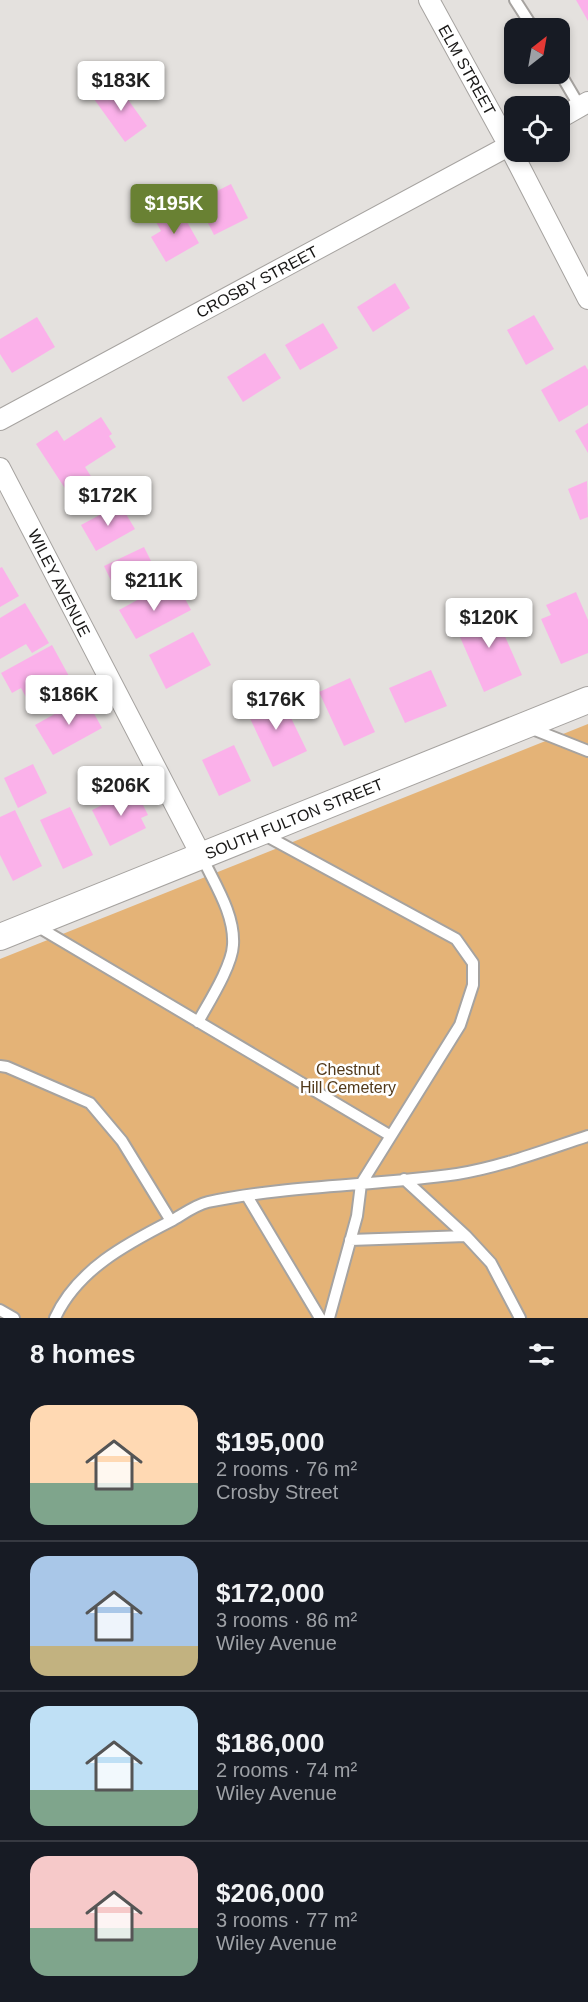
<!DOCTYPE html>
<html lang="en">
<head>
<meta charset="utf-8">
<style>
  body { margin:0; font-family:Arial,sans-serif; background:#20242c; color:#f1f3f6; height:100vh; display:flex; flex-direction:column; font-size:22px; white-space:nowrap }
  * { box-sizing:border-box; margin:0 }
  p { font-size:20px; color:#9ea1a6 }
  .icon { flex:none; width:33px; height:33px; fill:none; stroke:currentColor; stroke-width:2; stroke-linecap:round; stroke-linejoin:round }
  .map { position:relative; height:1318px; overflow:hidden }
  .sheet { display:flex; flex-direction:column; background:#171b24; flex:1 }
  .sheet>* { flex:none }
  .needle { width:39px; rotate:31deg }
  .controls { position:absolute; left:504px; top:18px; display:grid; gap:12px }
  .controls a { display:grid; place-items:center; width:66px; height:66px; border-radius:12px; background:#171b24; box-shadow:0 3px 9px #0003; font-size:30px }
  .price { position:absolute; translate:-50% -51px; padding:0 14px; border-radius:6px; background:#fff; color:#222; font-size:20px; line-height:39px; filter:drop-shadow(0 2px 3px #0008) }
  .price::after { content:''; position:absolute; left:50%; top:36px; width:18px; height:14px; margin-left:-9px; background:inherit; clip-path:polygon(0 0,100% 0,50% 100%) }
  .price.on { background:#698133; color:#fff }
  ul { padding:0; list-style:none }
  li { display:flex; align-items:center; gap:18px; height:150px; padding:0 30px }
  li+li { border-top:2px solid #363941 }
  li span { display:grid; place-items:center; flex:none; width:168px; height:120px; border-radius:18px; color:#555 }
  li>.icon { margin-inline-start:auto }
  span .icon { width:72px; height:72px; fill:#fffc; stroke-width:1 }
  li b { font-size:26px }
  h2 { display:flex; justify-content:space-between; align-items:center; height:72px; padding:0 30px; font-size:26px }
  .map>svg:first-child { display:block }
  .green { fill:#e4b377 }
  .building { fill:#fbb1ea }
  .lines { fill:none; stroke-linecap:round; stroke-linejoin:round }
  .service-casing { stroke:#a6a3a0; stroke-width:14 }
  .minor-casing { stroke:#a6a3a0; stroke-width:22 }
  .tertiary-casing { stroke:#a6a3a0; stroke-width:28 }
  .service { stroke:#fff; stroke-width:10 }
  .minor { stroke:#fff; stroke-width:20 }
  .tertiary { stroke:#fff; stroke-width:26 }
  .labels { text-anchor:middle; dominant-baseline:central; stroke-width:5; stroke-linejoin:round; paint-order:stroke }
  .street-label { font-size:16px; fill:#191817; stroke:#fff }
  .park-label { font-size:16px; fill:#51391a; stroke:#fff }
</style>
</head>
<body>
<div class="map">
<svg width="588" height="1318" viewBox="0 0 588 1318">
  <rect width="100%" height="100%" fill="#e4e1de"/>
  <path class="green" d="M588,724v594h-588v-359z"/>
  <path class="building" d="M576,0h12v21z
    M116,83l31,43 -22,16 -31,-43z
    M231,184l17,34 -34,17 -17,-34z
    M178,206l21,37 -33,19 -15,-25 10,-6 -6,-11z
    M395,283l15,25 -37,24 -16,-25z
    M534,315l20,34 -28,16 -19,-35z
    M37,317l18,30 -43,26 -12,-19v-15z
    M323,323l15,25 -38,22 -15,-25z
    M265,353l16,25 -38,24 -16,-25z
    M585,365l3,5v35l-29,17 -18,-32z
    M101,417l11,17 -3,2 7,11 -31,20 9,14 -24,15 -34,-52 21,-14 7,11z
    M588,423v30l-13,-22z
    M587,481l1,36 -8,3 -12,-31z
    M120,504l15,25 -39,22 -15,-26z
    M144,547l13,26 -40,20 -13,-27z
    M2,567l17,29 -19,11v-39z
    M163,586l8,13 11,-6 9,17 -55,29 -17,-29z
    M576,592l12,28v33l-27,11 -20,-45 10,-4 -5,-10z
    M488,598l34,77 -38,17 -24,-55 17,-8 -9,-22z
    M25,603l24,40 -17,10 -6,-9 -26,15v-41z
    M193,632l18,33 -45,24 -17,-34z
    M52,645l18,33 -42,23 -7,-13 -9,5 -11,-20z
    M431,670l16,36 -42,17 -16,-35z
    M350,678l25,54 -31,14 -25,-54z
    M280,695l27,56 -34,16 -27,-57z
    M85,697l17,31 -49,27 -18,-30z
    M234,745l17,36 -32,15 -17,-36z
    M33,764l14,29 -29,15 -14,-30z
    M135,789l13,26 -7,3 5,10 -36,18 -18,-36z
    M70,807l23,48 -30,14 -23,-49z
    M15,810l27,56 -29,15 -13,-26v-38z"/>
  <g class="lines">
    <defs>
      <path id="service" d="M515,0l18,28
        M560,73l20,34
        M530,728l58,23
        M263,834l193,105 17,24v22l-13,40 -99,159 -4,32 -28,102
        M35,925l356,211
        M198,1022c11,-20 34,-56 35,-77 2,-31 -19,-62 -31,-88
        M0,1066l7,1 83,36 32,38 49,80
        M404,1179l62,57 25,27 29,55
        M247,1196l73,122
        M350,1240l116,-4
        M0,1310l14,8
        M55,1318c22,-48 71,-74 116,-97 11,-6 24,-16 37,-19 81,-17 166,-16 249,-28 44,-7 88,-24 131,-38"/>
      <path id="minor" d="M429,0l80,146 79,153
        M560,118l28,-16
        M0,420l514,-277
        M0,468l202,389"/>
      <path id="tertiary" d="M0,937l588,-237"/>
    </defs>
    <use href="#service" class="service-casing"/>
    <use href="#minor" class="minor-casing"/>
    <use href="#tertiary" class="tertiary-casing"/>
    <use href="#service" class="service"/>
    <use href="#minor" class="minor"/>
    <use href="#tertiary" class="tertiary"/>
  </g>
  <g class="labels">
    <g class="street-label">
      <text transform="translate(467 70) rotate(61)">ELM STREET</text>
      <text transform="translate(257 282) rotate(-28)">CROSBY STREET</text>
      <text transform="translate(59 583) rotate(63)">WILEY AVENUE</text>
      <text transform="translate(294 819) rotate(-22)">SOUTH FULTON STREET</text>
    </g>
    <g class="park-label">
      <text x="348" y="1069">Chestnut<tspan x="348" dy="18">Hill Cemetery</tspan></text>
    </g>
  </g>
</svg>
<div class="controls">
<a><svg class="needle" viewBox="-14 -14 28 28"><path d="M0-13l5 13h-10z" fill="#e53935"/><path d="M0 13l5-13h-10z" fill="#9ea1a6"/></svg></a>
<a><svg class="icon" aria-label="locate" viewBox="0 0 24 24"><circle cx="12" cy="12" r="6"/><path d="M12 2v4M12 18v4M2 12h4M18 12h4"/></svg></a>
</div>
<b class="price" style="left:121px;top:112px">$183K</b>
<b class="price on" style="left:174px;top:235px">$195K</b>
<b class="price" style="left:108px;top:527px">$172K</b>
<b class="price" style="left:154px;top:612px">$211K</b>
<b class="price" style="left:489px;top:649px">$120K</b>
<b class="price" style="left:69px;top:726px">$186K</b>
<b class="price" style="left:276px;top:731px">$176K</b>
<b class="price" style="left:121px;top:817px">$206K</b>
</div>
<section class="sheet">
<h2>8 homes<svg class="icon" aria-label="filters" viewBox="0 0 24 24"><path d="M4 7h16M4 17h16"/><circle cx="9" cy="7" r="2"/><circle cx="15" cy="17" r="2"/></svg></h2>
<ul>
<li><span style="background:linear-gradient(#ffd9b3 65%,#7fa58c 0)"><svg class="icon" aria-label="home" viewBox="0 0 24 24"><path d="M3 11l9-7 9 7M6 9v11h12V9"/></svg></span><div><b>$195,000</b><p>2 rooms · 76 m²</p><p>Crosby Street</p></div></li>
<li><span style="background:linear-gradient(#a9c7e8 75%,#c2b280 0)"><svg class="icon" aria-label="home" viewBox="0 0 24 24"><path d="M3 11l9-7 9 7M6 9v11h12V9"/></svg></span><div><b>$172,000</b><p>3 rooms · 86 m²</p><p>Wiley Avenue</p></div></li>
<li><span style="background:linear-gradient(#bfe0f5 70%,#7fa58c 0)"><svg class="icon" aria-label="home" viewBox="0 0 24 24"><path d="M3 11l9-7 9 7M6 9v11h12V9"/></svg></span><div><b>$186,000</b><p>2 rooms · 74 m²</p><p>Wiley Avenue</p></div></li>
<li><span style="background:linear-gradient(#f6c9c9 60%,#7fa58c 0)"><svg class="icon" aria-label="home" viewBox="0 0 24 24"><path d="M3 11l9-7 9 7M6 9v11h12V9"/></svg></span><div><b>$206,000</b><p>3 rooms · 77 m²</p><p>Wiley Avenue</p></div></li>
</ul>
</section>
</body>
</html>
